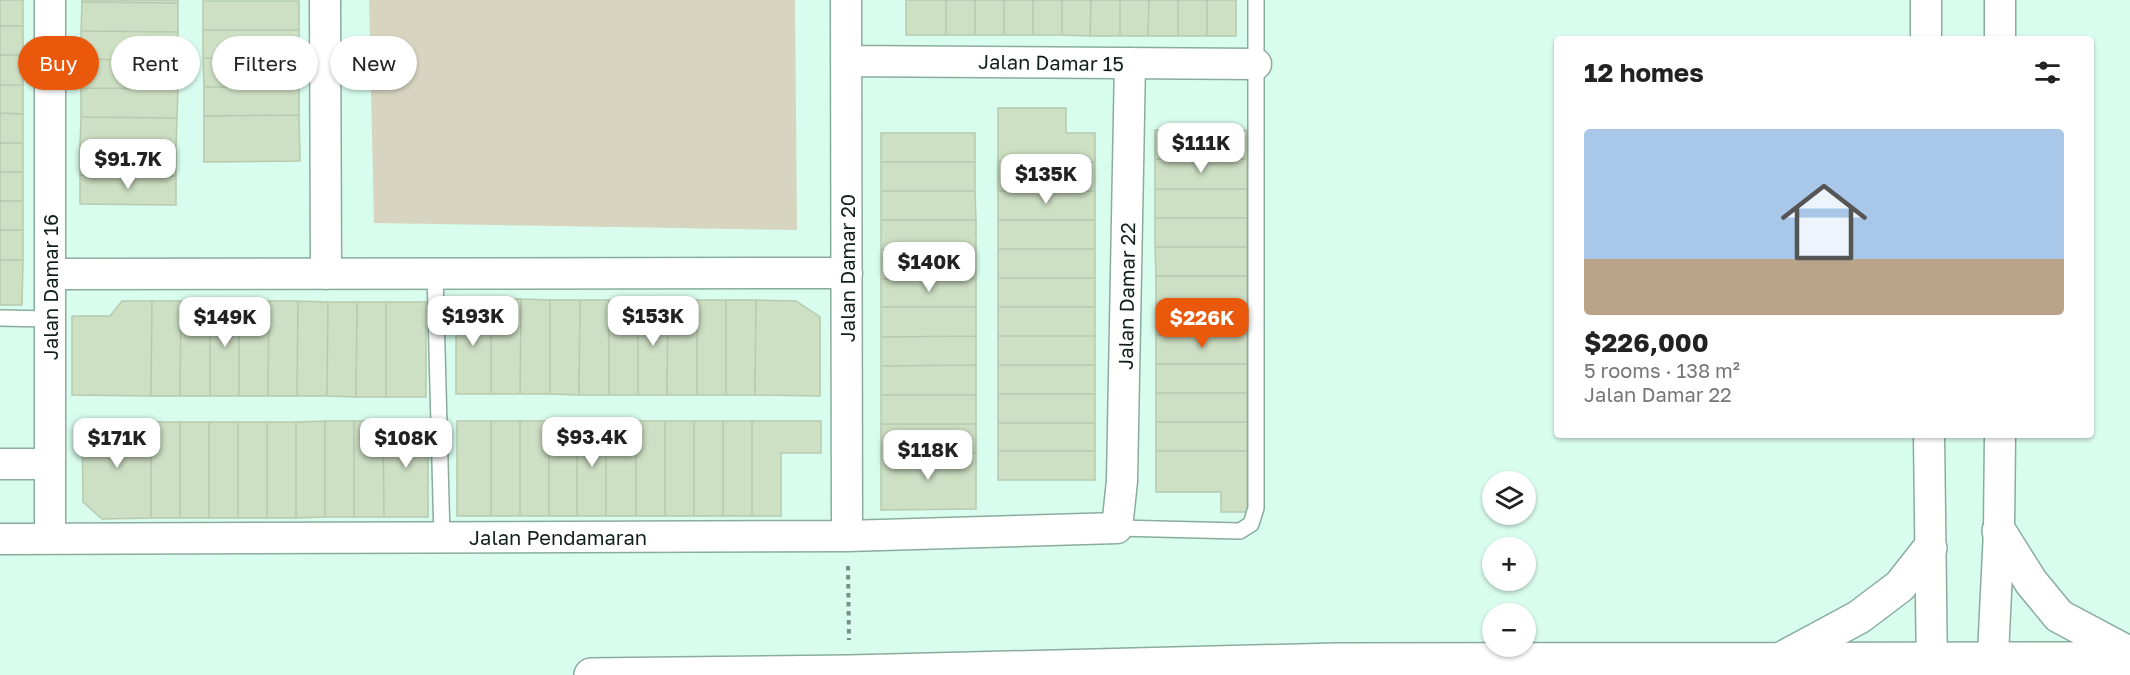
<!DOCTYPE html>
<html lang="en">
<head>
<meta charset="utf-8">
<style>
  body { margin:0; font-family:"Golos Text",sans-serif; background:#f6f6f6; color:#222; height:100vh; display:flex; flex-direction:column; font-size:22px; white-space:nowrap }
  * { box-sizing:border-box; margin:0 }
  p { font-size:20px; color:#767676 }
  .icon { flex:none; width:33px; height:33px; fill:none; stroke:currentColor; stroke-width:2; stroke-linecap:round; stroke-linejoin:round }
  .map { position:relative; flex:1; overflow:hidden }
  .sheet { position:absolute; left:1554px; top:36px; width:540px; height:402px; display:flex; flex-direction:column; background:#fff; border-radius:6px; box-shadow:0 2px 4px #0004 }
  .sheet>* { flex:none }
  .hud { position:absolute; left:18px; top:36px; width:570px; height:54px; display:flex; gap:12px }
  .controls { position:absolute; left:1482px; top:471px; display:grid; gap:12px }
  .controls a { display:grid; place-items:center; width:54px; height:54px; border-radius:50%; background:#fff; box-shadow:0 2px 4px #0004; font-size:30px }
  .price { position:absolute; translate:-50% -51px; padding:0 14px; border-radius:12px; background:#fff; color:#222; font-size:20px; line-height:39px; filter:drop-shadow(0 2px 3px #0008) }
  .price::after { content:''; position:absolute; left:50%; top:36px; width:18px; height:14px; margin-left:-9px; background:inherit; clip-path:polygon(0 0,100% 0,50% 100%) }
  .price.selected { background:#ea580c; color:#fff }
  ul { padding:0; list-style:none }
  li { display:grid; align-content:center; gap:12px; height:318px; padding:0 30px }
  li span { display:grid; place-items:center; height:186px; border-radius:6px; color:#555 }
  li>.icon { margin-inline-start:auto }
  span .icon { width:108px; height:108px; fill:#fffc; stroke-width:1 }
  li b { font-size:26px }
  h2 { display:flex; justify-content:space-between; align-items:center; height:72px; padding:0 30px; font-size:26px }
  .chip { padding:0 21px; border-radius:27px; background:#fff; box-shadow:0 2px 4px #0004; font-size:21px; line-height:54px }
  .chip.selected { background:#ea580c; color:#fff }
  .map>svg:first-child { display:block }
  .green { fill:#d7d4c0 }
  .building { fill:#cee0c4; stroke:#b7c9ae; stroke-width:1.5 }
  .lines { fill:none; stroke-linecap:round; stroke-linejoin:round }
  .service-casing { stroke:#8aac9f; stroke-width:18 }
  .minor-casing { stroke:#8aac9f; stroke-width:33 }
  .secondary-casing { stroke:#8aac9f; stroke-width:36 }
  .path { stroke:#779086; stroke-width:4; stroke-dasharray:4.5 4.5; stroke-linecap:butt }
  .service { stroke:#fff; stroke-width:15 }
  .minor { stroke:#fff; stroke-width:30 }
  .secondary { stroke:#fff; stroke-width:33 }
  .labels { text-anchor:middle; dominant-baseline:central; stroke-width:5; stroke-linejoin:round; paint-order:stroke }
  .street-label { font-size:20px; fill:#12201b; stroke:#fff }
</style>
</head>
<body>
<div class="map">
<svg width="2130" height="675" viewBox="0 0 2130 675">
  <rect width="100%" height="100%" fill="#d8fcee"/>
  <path class="green" d="M369,0h426l2,230 -423,-7z"/>
  <path class="building" d="M0,0h23v26h-23z
    M82,0h96v3l-96,-1z
    M906,0h40v35h-40z
    M946,0h29v35h-29z
    M975,0h29v35h-29z
    M1004,0h29v35h-29z
    M1033,0h29v35h-29z
    M1062,0h29l-1,36 -28,-1z
    M1091,0h29v36h-30z
    M1120,0h29l-1,36h-28z
    M1149,0h29v36h-30z
    M1178,0h29v36h-29z
    M1207,0h29v36h-29z
    M203,1h96v29h-96z
    M82,2l96,1v29l-97,-1z
    M0,26h23v29h-23z
    M203,30h96v28h-96z
    M81,31l97,1v29l-97,-2z
    M0,55h23v30h-23z
    M203,58h96v29h-95z
    M81,59l97,2v28l-97,-1z
    M0,85h23v29l-23,-1z
    M204,87h95v28l-95,1z
    M81,88l97,1 -1,29 -96,-1z
    M998,108h68v25h29v29h-97z
    M0,113l23,1v29h-23z
    M299,115l1,46 -96,1v-46z
    M81,117l96,1 -1,29 -96,-1z
    M1155,130h92v29h-92z
    M881,133h94v29h-94z
    M0,143h23v29h-23z
    M80,146l96,1v29l-96,-1z
    M1155,159h92v30h-92z
    M881,162h94v29h-94z
    M998,162h97v29h-97z
    M0,172h23v29h-23z
    M80,175l96,1v29l-96,-1z
    M1155,189h92v29h-92z
    M881,191h94l1,29h-95z
    M998,191h97v29h-97z
    M0,201h23v29h-23z
    M1155,218h92v29h-92z
    M881,220h95v29l-95,1z
    M998,220h97v29h-97z
    M0,230h23v30h-23z
    M1155,247h92v29h-91z
    M976,249v29l-95,1v-29z
    M998,249h97v29h-97z
    M0,260h23l-1,45h-22z
    M1156,276h91v29h-91z
    M976,278v29h-95v-28z
    M998,278h97v29h-97z
    M456,299h35v95h-35z
    M491,299h30l-1,95h-29z
    M521,299l29,1v94h-30z
    M550,300h30l-1,95 -29,-1z
    M580,300h29v95h-30z
    M609,300h29v95h-29z
    M638,300h30l-1,95h-29z
    M668,300h29v95h-30z
    M697,300h29v95h-29z
    M726,300h30l-1,95h-29z
    M756,300l40,1 24,16v79l-65,-1z
    M122,301h30l-1,95 -79,-1v-79h38z
    M152,301h29l-1,95h-29z
    M181,301h29v95h-30z
    M210,301h29v95h-29z
    M239,301h30l-1,95h-29z
    M269,301h29l-1,95h-29z
    M298,301l30,1 -1,94h-30z
    M328,302h29l-1,95 -29,-1z
    M357,302h29v95h-30z
    M386,302h40v95h-40z
    M1156,305h91v29l-91,1z
    M881,307h95v29l-95,1z
    M998,307h97v29h-97z
    M1247,334v30h-91v-29z
    M976,336v29l-95,1v-29z
    M998,336h97v29h-97z
    M1156,364h91v29h-91z
    M976,365v30h-95v-29z
    M998,365h97v29h-97z
    M1156,393h91v29h-91z
    M998,394h97v29h-97z
    M881,395h95v29h-95z
    M428,420v97h-44l-1,-96z
    M325,421h29v96h-29z
    M325,421v96l-29,1v-96z
    M354,421h29l1,96h-30z
    M457,421h34v95h-34z
    M491,421h29v95h-29z
    M520,421h29v95h-29z
    M549,421h28v95h-28z
    M577,421h29v95h-29z
    M606,421h30v95h-30z
    M636,421h29v95h-29z
    M665,421h29v95h-29z
    M694,421h29v95h-29z
    M723,421h29v95h-29z
    M752,421h69v32h-40v63h-29z
    M151,422h29v96h-29z
    M151,422v96l-49,1 -19,-17 -1,-79z
    M180,422h29v96h-29z
    M209,422h29v96h-29z
    M238,422h29v96h-29z
    M267,422h29v96h-29z
    M1156,422h91v29h-91z
    M998,423h97v28h-97z
    M881,424h95v29h-95z
    M998,451h97v29h-97z
    M1156,451h91v61h-26v-20h-65z
    M881,453h95v56l-95,1z"/>
  <g class="lines">
    <defs>
      <path id="service" d="M435,274l7,264
        M0,318l50,1
        M1117,528l123,3 11,-7 5,-16v-508"/>
      <path id="minor" d="M50,0v539
        M325,0l1,274
        M846,0l1,536
        M1926,0v39
        M2000,39v-39
        M846,61l410,3
        M50,274l797,-1
        M1929,435l3,240
        M0,464h50
        M0,539l847,-3 270,-8 5,-47 8,-418
        M1992,675l7,-144 1,-96"/>
      <path id="secondary" d="M1999,531l32,51 28,34 71,38
        M1783,658l76,-41 41,-31 30,-38
        M591,675l258,-3 488,-12 793,-1"/>
    </defs>
    <use href="#service" class="service-casing"/>
    <use href="#minor" class="minor-casing"/>
    <use href="#secondary" class="secondary-casing"/>
    <path class="path" d="M848,566l1,74"/>
    <use href="#service" class="service"/>
    <use href="#minor" class="minor"/>
    <use href="#secondary" class="secondary"/>
  </g>
  <g class="labels">
    <g class="street-label">
      <text transform="translate(1051 62) rotate(1)">Jalan Damar 15</text>
      <text transform="translate(847 268) rotate(-90)">Jalan Damar 20</text>
      <text transform="translate(50 287) rotate(-90)">Jalan Damar 16</text>
      <text transform="translate(1126 296) rotate(-89)">Jalan Damar 22</text>
      <text x="558" y="537">Jalan Pendamaran</text>
    </g>
  </g>
</svg>
<div class="controls">
<a><svg class="icon" aria-label="layers" viewBox="0 0 24 24"><path d="M12 4l9 5-9 5-9-5zM3 14l9 5 9-5"/></svg></a>
<a>+</a>
<a>−</a>
</div>
<b class="price" style="left:1201px;top:174px">$111K</b>
<b class="price" style="left:128px;top:190px">$91.7K</b>
<b class="price" style="left:1046px;top:205px">$135K</b>
<b class="price" style="left:929px;top:293px">$140K</b>
<b class="price" style="left:473px;top:347px">$193K</b>
<b class="price" style="left:653px;top:347px">$153K</b>
<b class="price" style="left:225px;top:348px">$149K</b>
<b class="price selected" style="left:1202px;top:349px">$226K</b>
<b class="price" style="left:592px;top:468px">$93.4K</b>
<b class="price" style="left:117px;top:469px">$171K</b>
<b class="price" style="left:406px;top:469px">$108K</b>
<b class="price" style="left:928px;top:481px">$118K</b>
<div class="hud">
<a class="chip selected">Buy</a>
<a class="chip">Rent</a>
<a class="chip">Filters</a>
<a class="chip">New</a>
</div>
<section class="sheet">
<h2>12 homes<svg class="icon" aria-label="filters" viewBox="0 0 24 24"><path d="M4 7h16M4 17h16"/><circle cx="9" cy="7" r="2"/><circle cx="15" cy="17" r="2"/></svg></h2>
<ul>
<li><span style="background:linear-gradient(#a9c7e8 70%,#b9a48a 0)"><svg class="icon" aria-label="home" viewBox="0 0 24 24"><path d="M3 11l9-7 9 7M6 9v11h12V9"/></svg></span><div><b>$226,000</b><p>5 rooms · 138 m²</p><p>Jalan Damar 22</p></div></li>
</ul>
</section>
</div>
</body>
</html>
